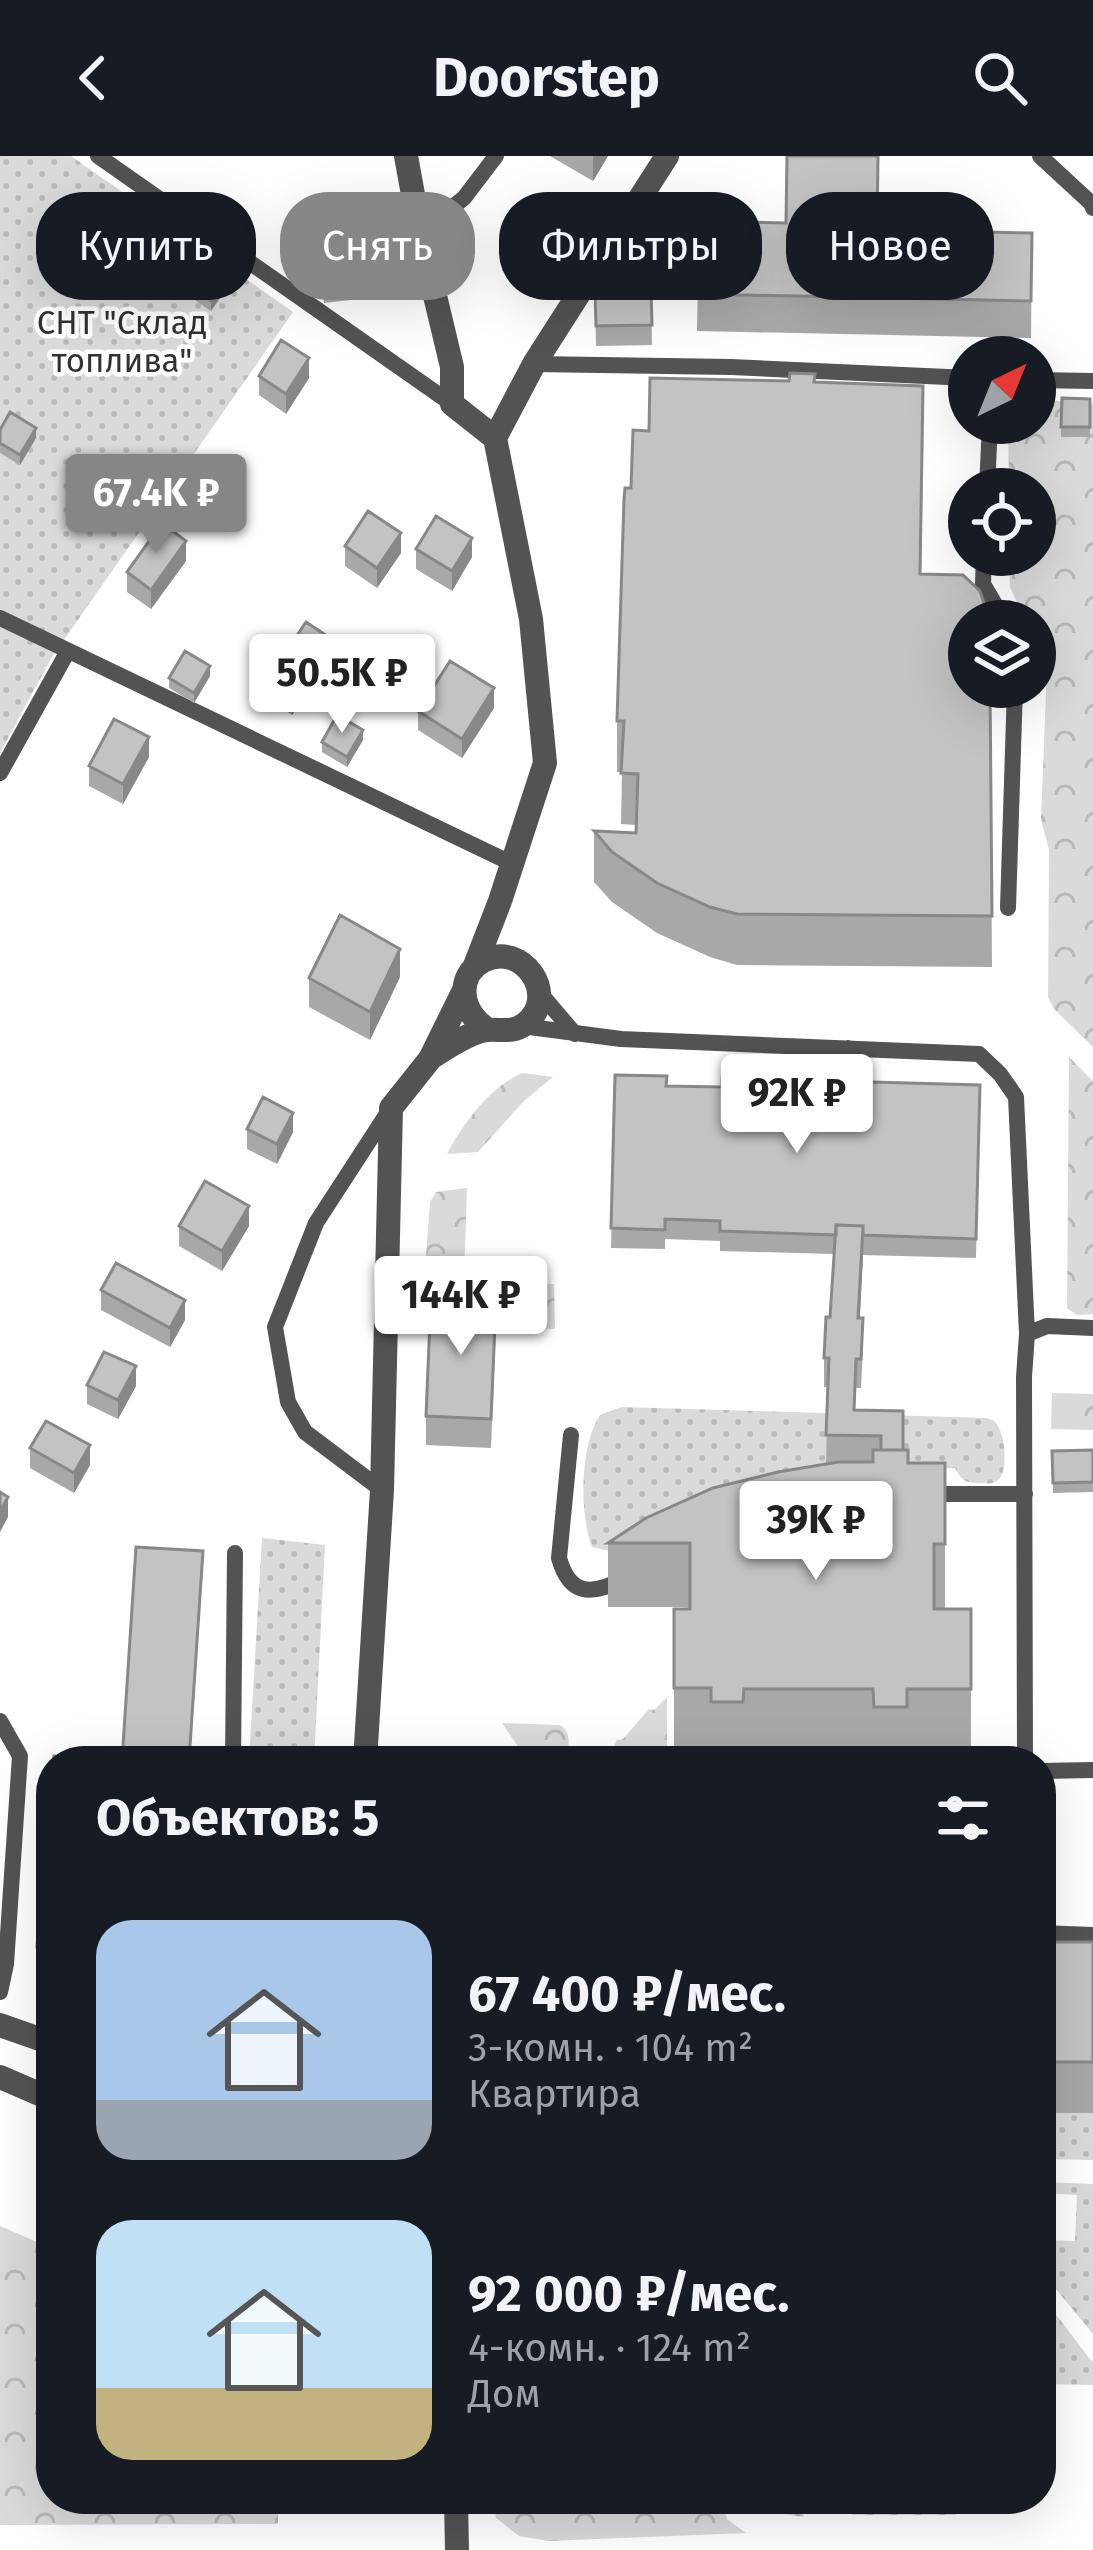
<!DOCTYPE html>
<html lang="ru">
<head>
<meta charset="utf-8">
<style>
  body { margin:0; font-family:"Fira Sans",sans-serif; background:#20242c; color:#f1f3f6; height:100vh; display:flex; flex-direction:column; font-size:45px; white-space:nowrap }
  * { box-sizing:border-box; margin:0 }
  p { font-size:39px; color:#9ea1a6 }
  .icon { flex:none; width:66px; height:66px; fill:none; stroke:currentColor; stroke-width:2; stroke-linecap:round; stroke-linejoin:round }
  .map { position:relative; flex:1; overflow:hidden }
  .side { position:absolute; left:36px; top:1590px; width:1020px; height:768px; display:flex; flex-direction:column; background:#171b24; border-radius:48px; box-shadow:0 12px 48px #0002 }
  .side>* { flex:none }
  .banner { position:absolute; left:36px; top:36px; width:1023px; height:108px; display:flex; gap:24px }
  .needle { width:78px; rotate:43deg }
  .controls { position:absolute; left:948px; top:180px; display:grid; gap:24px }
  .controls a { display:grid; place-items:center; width:108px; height:108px; border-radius:50%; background:#171b24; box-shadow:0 12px 48px #0002; font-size:60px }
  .price { position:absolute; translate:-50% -102px; padding:0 27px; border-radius:12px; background:#fff; color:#222; font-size:39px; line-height:78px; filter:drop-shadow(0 3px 6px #0008) }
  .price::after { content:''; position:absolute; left:50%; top:72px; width:36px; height:27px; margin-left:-18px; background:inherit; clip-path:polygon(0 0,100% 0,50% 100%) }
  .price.current { background:#858687; color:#fff }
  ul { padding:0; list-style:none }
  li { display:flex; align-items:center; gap:36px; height:300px; padding:0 60px }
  li span { display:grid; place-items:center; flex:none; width:336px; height:240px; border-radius:36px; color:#555 }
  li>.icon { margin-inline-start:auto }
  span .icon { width:144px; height:144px; fill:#fffc; stroke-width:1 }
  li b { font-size:51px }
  h2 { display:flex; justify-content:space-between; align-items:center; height:144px; padding:0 60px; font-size:51px }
  .chip { padding:0 42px; border-radius:48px; background:#171b24; box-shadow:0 12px 48px #0002; font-size:42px; line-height:108px }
  .chip.current { background:#858687; color:#fff }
  header { display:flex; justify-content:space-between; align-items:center; height:156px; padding:0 60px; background:#171b24; font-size:54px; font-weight:700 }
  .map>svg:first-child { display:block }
  .green { fill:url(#green-dots) }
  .forest { fill:url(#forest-crowns) }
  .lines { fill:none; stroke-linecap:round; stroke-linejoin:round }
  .service { stroke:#535353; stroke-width:16 }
  .minor { stroke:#535353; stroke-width:24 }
  .wall { fill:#a8a8a8 }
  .shaded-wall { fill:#888 }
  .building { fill:#c3c3c3; stroke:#888; stroke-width:3 }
  .labels { text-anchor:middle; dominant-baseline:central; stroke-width:9; stroke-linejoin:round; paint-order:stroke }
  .park-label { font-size:33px; fill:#313131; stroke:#fff }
</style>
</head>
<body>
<header><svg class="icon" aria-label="back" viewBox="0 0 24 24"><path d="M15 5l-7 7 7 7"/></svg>Doorstep<svg class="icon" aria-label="search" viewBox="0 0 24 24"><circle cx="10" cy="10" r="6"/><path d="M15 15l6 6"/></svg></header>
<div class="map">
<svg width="1093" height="2394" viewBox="0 0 1093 2394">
  <defs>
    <pattern id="green-dots" width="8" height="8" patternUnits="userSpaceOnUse" patternTransform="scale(3)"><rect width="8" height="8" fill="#dadada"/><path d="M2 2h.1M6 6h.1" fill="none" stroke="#b9b9b9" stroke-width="1.8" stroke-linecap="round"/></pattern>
    <pattern id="forest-crowns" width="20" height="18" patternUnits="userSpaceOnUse" patternTransform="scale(3)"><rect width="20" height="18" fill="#dadada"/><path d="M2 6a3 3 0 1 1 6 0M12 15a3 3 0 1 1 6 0" fill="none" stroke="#b9b9b9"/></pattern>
  </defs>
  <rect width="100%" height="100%" fill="#fff"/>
  <path class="green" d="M0,0h71l222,156 -241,345 -52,96z
    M621,1251l366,11c2,1 6,2 8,4 10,9 14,49 3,58 -6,5 -12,3 -19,3 -14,0 -18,-3 -24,-15l-145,4 -196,80 -22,-5c-13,-34 -12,-102 8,-132z
    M262,1382l63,7 -11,216h-65z
    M1041,1957h52v47l-52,-1z
    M1041,2026l52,2v150l-52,-63v-31l34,1 2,-46 -36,-2z
    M1041,2139l52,68v22l-52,-1z
    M729,2343h222l5,16h-104l-3,-5 -43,-3 -3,10 -74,-11z"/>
  <path class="forest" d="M1035,243l58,5v643l-39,-38 -6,-12 1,-147 -8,-30 6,-152 -12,-27v-20h-10l-15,-34 -1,-32h26v-66h-26l-1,-66h27z
    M1069,901l24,24v233l-16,1 -10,-7z
    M523,917l30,4 -29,24 -46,51 -31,2c15,-29 44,-69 76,-81z
    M467,1032l-3,95 90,1 1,45 -124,-4 -9,-14 8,-109 6,-10z
    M1052,1237l41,1v36l-42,-1z
    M667,1541v64h-60l10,-21 6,-1 26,-30 5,1z
    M502,1567l58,2c13,8 8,22 6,36h-38z
    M0,2070l51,22v251h227v25l-278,1z
    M493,2343h236v7h-6l4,13 19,14 -198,8 -29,-5 -23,-18z"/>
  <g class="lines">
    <path class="service" d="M98,0l354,248
      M1040,0l51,47 2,5
      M420,77l44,-35 32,-42
      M534,208l197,3 238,11
      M1035,224l58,1
      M987,333l3,-66
      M984,399l-1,29 22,37
      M0,462l511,245
      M0,617l68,-122
      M1008,752l7,-221
      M540,837l35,41
      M522,870l99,13 358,15 21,20 16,23 11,237 20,-8 46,2
      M848,892l1,52
      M571,1279l-12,123c11,39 33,37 65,21
      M382,1334l-77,-58 -17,-30 -13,-75 41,-104 74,-114
      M926,1338h99
      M0,1565l20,35 -14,208 -6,28
      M233,1605l2,-208
      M1025,1605l-1,-384 3,-43
      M1041,1615l52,-1
      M1041,1777l52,2"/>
    <path class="minor" d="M406,0l14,77 32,134v37l43,34
      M474,812l26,-67 45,-138 -14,-144 -36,-181 39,-74 133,-208
      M432,901c16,-10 32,-21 49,-26 16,-4 29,4 44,-7 36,-28 -3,-84 -42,-63 -29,16 -21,53 4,68
      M365,1605l17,-271 9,-382 39,-49 34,-69
      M0,1869l51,18
      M0,1921l51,22
      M456,2343l1,51"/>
  </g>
  <path class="wall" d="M550,0h58l-15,25z
    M317,58l77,52v29l-70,8 -7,-61z
    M699,65l178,9 155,3 -1,105 -334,-7z
    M186,128l43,1 -18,26 -25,-17z
    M651,133l1,56 -56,1 -1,-55z
    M259,220l50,2 -23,36 -27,-19z
    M815,226l108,54 -2,138 69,113 2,280 -255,-2 -27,-8 -53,-24 -45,-31 -18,-20v-51l42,2v-8l-15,-1 1,-52h-5v-51l14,-233 18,-57z
    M1062,242l28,1v38h-29z
    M0,274l36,8 -16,27 -20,-12z
    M134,336l-16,27 -25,-15v-10z
    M345,390l56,7 -24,35 -32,-22z
    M416,393l56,8 -20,34 -36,-22z
    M186,405l-35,48 -24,-17v-20z
    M330,502l-38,57 -24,-17v-19z
    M210,520l-16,27 -25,-15v-10z
    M494,552l-32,50 -44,-28v-19z
    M363,584l-16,27 -25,-15v-10z
    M149,601l-26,47 -34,-18v-20z
    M400,821l-30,63 -61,-33v-29z
    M615,919l51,11 56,1 258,-2 -4,173 -113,-3 -3,63 3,29 -2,41h-5l-1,22 48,40 5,13h37v145h-11v1h37v144h-64v8h-34v-8h-129v8h-33v-8h-37v-144l16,-2h-82v-64l218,-79 2,-77h-4v-29l6,-41 4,-63 -114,-3v-10l-55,-2v10l-54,-1z
    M247,973l46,3 -16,32 -30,-15z
    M179,1070h70l-27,45 -43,-25z
    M101,1134l84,30 -15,27 -69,-37z
    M496,1172l-5,120 -65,-3v-29z
    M87,1229l49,1 -18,33 -31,-15z
    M30,1292l60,17 -16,28 -44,-25z
    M1093,1294v42l-40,1 -1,-42z
    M51,1694v119l-14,-2v-20z
    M1041,1786h52v171h-52z"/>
  <path class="shaded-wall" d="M593,0h15l-15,25z
    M229,119v10l-18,26v-10z
    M309,202v20l-23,36v-20z
    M36,272v10l-16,27v-10z
    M134,326v10l-16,27v-10z
    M401,377v20l-24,35v-20z
    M472,382v19l-20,34v-20z
    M186,385v20l-35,48v-19z
    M330,482v20l-38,57v-20z
    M210,510v10l-16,27v-10z
    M494,532v20l-32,50v-19z
    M363,574v10l-16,27v-10z
    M149,581v20l-26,47v-20z
    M400,793v28l-30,63v-28z
    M293,957v19l-16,32v-20z
    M249,1050v20l-27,45v-20z
    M863,1070v28l-5,93v-29z
    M185,1144v20l-15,27v-19z
    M136,1210v20l-18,33v-19z
    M90,1289v20l-16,28v-20z
    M8,1341v20l-8,15v-20z"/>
  <path class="building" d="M787,0h91l-1,74 155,3 -1,68 -334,-7 2,-73 87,2z
    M386,49l8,61 -70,8 -7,-60z
    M204,102l25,17 -18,26 -25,-17z
    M651,133l1,36 -56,1 -1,-35z
    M281,184l28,18 -23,36 -27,-18z
    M790,217l25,1 -1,8 109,4 -3,188 43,1 17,16 10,30h-21v66h21l2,229 -255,-2 -27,-7 -53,-24 -45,-31 -18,-21 42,2 2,-59 -17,-1 3,-52h-7l7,-222 1,-11h6l2,-58 16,1 1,-53 139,3z
    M1062,242l28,1v28h-29z
    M10,256l26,16 -16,27 -20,-12v-13z
    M109,311l25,15 -16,27 -25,-15z
    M368,355l33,22 -24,35 -32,-22z
    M436,360l36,22 -20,33 -36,-22z
    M162,367l24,18 -35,49 -24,-18z
    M306,466l24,16 -38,57 -24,-16z
    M185,495l25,15 -16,27 -25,-15z
    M450,505l44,27 -32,51 -44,-28z
    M337,559l26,15 -16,27 -25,-15z
    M114,563l35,18 -26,47 -34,-18z
    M340,759l60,34 -30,63 -61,-34z
    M615,919l52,1 -1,10 56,1v-9l258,7 -4,154 -113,-4v-9l-27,-1v10l-116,-4v-10l-55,-2v11l-54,-2z
    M263,941l30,16 -16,31 -30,-15z
    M205,1025l44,25 -27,45 -43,-25z
    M836,1069l27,1 -5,92h5l-2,41h-5l-2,51 49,1v39h-22v-14l-55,-1 3,-77h-5l2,-41h4z
    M116,1107l69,37 -15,28 -69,-38z
    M431,1140l65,3 -5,120 -65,-3z
    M104,1196l32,14 -18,34 -31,-15z
    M46,1265l44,24 -16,28 -44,-25z
    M873,1294h35v13h37v81h-11v65h37v80h-64v18h-33l-1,-18h-129l-1,13h-32v-14h-37v-79h16v-66h-82l38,-25 67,-30 65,-16 60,-10h35z
    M1093,1294v32l-40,1 -1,-32z
    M0,1336l8,5 -8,15z
    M136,1391l67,4 -14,210h-67z
    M54,1600l31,4v1h-32z
    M716,1601h23v4h-23z
    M44,1693l7,1v99l-14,-2z
    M1041,1786h52v120h-52z"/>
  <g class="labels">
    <g class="park-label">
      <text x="122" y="167">СНТ "Склад<tspan x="122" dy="38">топлива"</tspan></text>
    </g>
  </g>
</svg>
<div class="controls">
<a><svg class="needle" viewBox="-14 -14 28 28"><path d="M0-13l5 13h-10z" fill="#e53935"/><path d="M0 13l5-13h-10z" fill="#9ea1a6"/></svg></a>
<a><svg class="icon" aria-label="locate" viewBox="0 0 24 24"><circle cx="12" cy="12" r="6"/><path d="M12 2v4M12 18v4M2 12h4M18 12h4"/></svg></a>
<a><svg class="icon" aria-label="layers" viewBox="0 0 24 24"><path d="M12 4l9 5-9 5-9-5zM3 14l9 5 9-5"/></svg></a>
</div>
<b class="price current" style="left:156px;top:400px">67.4K ₽</b>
<b class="price" style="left:342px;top:580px">50.5K ₽</b>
<b class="price" style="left:797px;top:1000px">92K ₽</b>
<b class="price" style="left:461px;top:1202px">144K ₽</b>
<b class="price" style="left:816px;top:1427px">39K ₽</b>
<div class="banner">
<a class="chip">Купить</a>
<a class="chip current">Снять</a>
<a class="chip">Фильтры</a>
<a class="chip">Новое</a>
</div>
<section class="side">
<h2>Объектов: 5<svg class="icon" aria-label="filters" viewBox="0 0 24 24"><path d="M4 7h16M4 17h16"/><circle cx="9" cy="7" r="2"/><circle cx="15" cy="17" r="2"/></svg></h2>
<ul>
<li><span style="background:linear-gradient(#a9c7e8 75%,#9aa5b1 0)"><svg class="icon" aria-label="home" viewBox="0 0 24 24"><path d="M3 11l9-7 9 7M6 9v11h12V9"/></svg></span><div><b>67 400 ₽/мес.</b><p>3-комн. · 104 m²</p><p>Квартира</p></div></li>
<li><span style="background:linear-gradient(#bfe0f5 70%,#c2b280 0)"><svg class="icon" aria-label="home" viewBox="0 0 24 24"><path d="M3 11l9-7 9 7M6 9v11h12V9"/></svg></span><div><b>92 000 ₽/мес.</b><p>4-комн. · 124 m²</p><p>Дом</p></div></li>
</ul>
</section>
</div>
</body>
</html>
